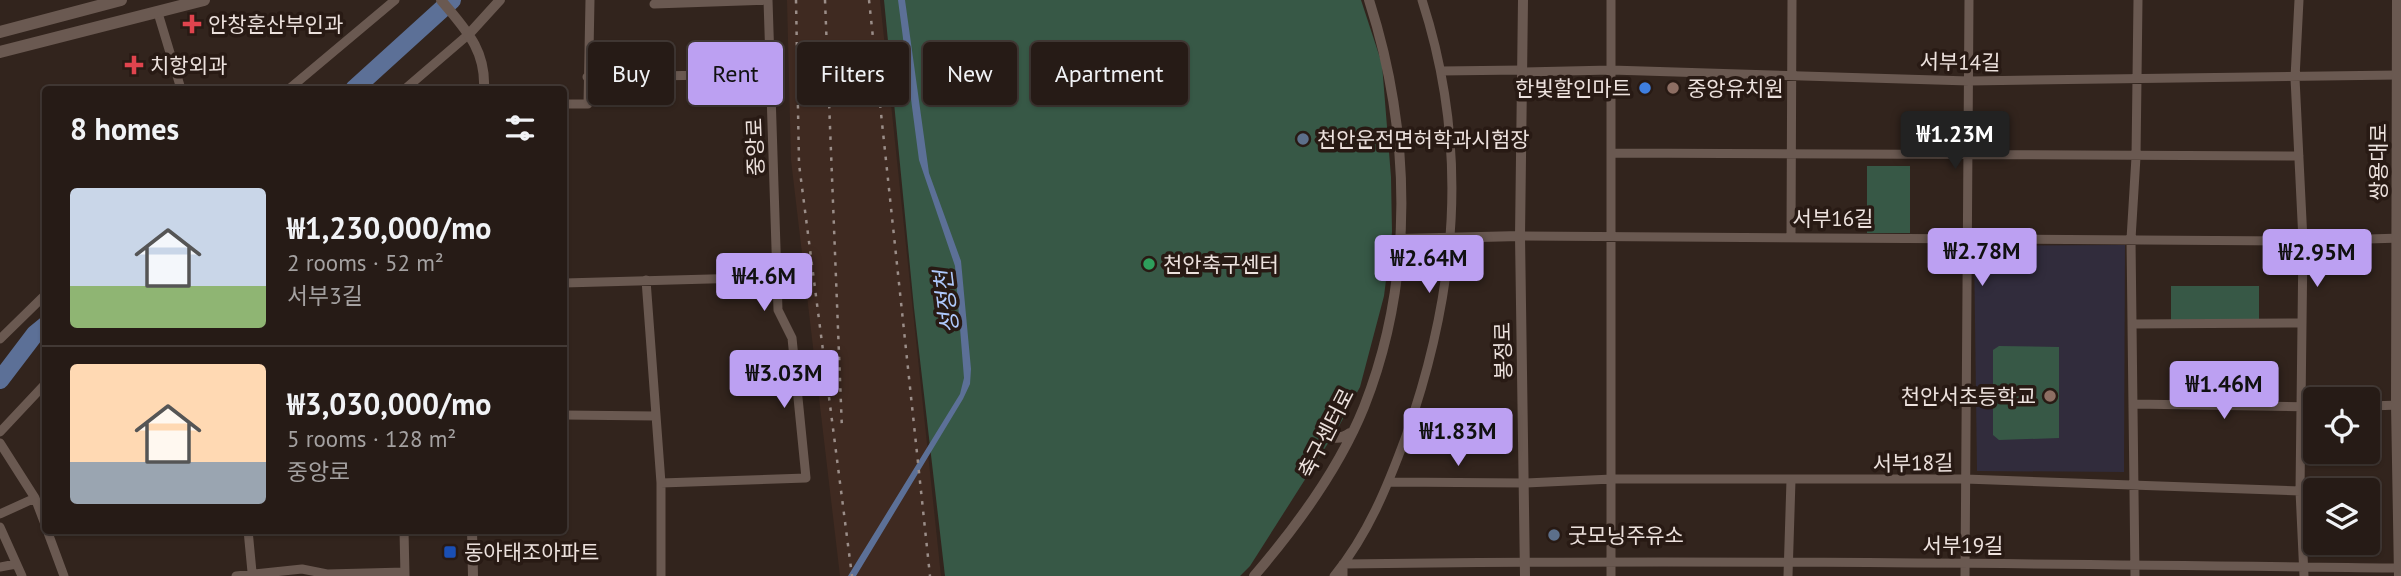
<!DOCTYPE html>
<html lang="en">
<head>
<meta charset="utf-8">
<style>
  body { margin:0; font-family:"PT Sans","Noto Sans KR",sans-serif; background:#2e241f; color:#f1f3f6; height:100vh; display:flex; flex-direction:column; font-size:26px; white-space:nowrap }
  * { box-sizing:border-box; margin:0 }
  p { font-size:23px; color:#a4a1a1 }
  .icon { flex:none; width:38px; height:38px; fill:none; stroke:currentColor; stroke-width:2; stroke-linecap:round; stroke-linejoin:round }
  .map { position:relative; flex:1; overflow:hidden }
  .panel { position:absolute; left:42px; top:86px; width:525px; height:448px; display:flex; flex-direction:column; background:#261b16; border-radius:7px; box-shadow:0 2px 5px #0004,0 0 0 2px #423935 }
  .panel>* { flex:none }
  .banner { position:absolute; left:588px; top:42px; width:665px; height:63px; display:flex; gap:14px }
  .fabs { position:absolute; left:2303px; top:387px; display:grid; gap:14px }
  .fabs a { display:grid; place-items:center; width:77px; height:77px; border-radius:7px; background:#261b16; box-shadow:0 2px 5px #0004,0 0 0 2px #423935; font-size:35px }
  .price { position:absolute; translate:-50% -60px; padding:0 16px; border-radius:7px; background:#bca0f2; color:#111; font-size:23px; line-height:46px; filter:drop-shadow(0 2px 4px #0008) }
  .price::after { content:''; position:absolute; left:50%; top:42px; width:21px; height:16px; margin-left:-10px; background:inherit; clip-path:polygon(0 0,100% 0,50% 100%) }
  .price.selected { background:#222; color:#fff }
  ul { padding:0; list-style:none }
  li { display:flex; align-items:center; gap:21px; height:175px; padding:0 28px }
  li+li { border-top:2px solid #423935 }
  li span { display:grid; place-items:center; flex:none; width:196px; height:140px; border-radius:7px; color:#555 }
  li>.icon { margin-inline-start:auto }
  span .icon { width:84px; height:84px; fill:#fffc; stroke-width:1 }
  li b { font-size:30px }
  h2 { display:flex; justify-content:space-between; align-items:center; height:84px; padding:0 28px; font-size:30px }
  .pill { padding:0 24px; border-radius:7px; background:#261b16; box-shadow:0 2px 5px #0004,0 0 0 2px #423935; font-size:24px; line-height:63px }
  .pill.selected { background:#bca0f2; color:#111 }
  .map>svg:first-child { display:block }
  .built { fill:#3f2a21 }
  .education { fill:#312c3c }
  .green { fill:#375846 }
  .water { fill:#5c7097 }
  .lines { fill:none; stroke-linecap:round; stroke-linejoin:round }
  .river { stroke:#5c7097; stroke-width:18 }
  .minor { stroke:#6a5951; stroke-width:9 }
  .tertiary { stroke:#6a5951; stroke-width:10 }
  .secondary { stroke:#6a5951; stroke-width:12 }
  .rail { stroke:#9b8e89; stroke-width:2.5; stroke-dasharray:3.5 7; stroke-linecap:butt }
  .health-dot { fill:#e0444e; stroke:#281a14; stroke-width:2.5 }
  .shop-dot { fill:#3f7fe0; stroke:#281a14; stroke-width:2.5 }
  .education-dot { fill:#8d6e63; stroke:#281a14; stroke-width:2.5 }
  .service-dot { fill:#5c6f8a; stroke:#281a14; stroke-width:2.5 }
  .leisure-dot { fill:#2e9e5b; stroke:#281a14; stroke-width:2.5 }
  .transit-dot { fill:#1a4fb4; stroke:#281a14; stroke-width:2.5 }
  .labels { text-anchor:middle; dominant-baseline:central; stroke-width:7; stroke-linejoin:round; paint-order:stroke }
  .poi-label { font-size:21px; fill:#ece1dd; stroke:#281a14; text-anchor:start }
  .street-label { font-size:21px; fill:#ece1dd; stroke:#281a14 }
  .water-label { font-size:23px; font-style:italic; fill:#afc9fc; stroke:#281a14 }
</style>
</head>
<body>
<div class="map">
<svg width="2401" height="576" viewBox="0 0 2401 576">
  <rect width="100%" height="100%" fill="#32241d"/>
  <path class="built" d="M787,0h93l61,576h-101l-49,-416z"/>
  <path class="education" d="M2125,245l-1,227 -147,-1 -3,-225z"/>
  <path class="green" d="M884,0h477l21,64 9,113 1,55 -8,64 -24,91 -21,39 -89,140 -10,10h-295l-31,-268z
    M1867,166h43v67h-43z
    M2171,286h88v33l-88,1z
    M1999,346l60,1v91l-60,2 -6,-5v-85z"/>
  <path class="water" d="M898,0h7l24,173 32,88 10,108 -1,15 -7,15 -107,177h-8l112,-182 4,-16 -9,-112 -36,-106z"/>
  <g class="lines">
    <path class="river" d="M354,89l98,-89
      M0,380l35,-46 11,-9"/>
    <path class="minor" d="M2299,0l-4,78 8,163 -3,250 4,85
      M654,4l114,-4
      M158,13l23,76
      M1441,71l81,-1
      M1522,72l89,-2 358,11 429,-6
      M587,77l185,-3
      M289,89l106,-89
      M405,89l64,-55
      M564,104h24l2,-104
      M1611,153l688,3
      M1791,235l1,-235
      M1520,236l783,5 98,-3
      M646,280l15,203v93
      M564,283l215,-6
      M2133,324l169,-1
      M0,339l46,-45
      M2134,404l181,3
      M2368,406l33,-1
      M564,415l92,1
      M0,432l46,-49
      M0,443l35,55 11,29
      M1390,482l136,1 86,-4h353l335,12
      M661,483l145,-5 -14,-140 -14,-28 -10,-310
      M0,514l35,-16
      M0,527l22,49
      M47,530l17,46
      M248,530l4,42 4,4
      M404,530l1,46
      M0,567l16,-3
      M236,576l66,-7 25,5 78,-2
      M1334,576c34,-41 54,-91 72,-140 51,-145 64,-288 16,-436
      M1343,576v-12c353,-5 705,0 1057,4
      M1611,576v-576
      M1788,576l3,-96
      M1965,576l4,-576
      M2135,576l-4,-337 5,-82 2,-157"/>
    <path class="tertiary" d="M441,0c24,29 45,49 43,89
      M1523,0l-3,236 5,340
      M469,34l31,-34
      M1400,239l120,-3
      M1320,430c11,8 18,11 30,3
      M472,530l1,46
      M1254,576c43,-50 85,-107 110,-169 51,-129 47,-276 5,-407"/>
    <path class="secondary" d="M2398,0l-1,405 3,171
      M0,32l121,-32
      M0,52l204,-52"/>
    <path class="rail" d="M796,0l3,164 53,412
      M825,0l17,430
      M869,0l61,576"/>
  </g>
  <g class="health-dot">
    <path d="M188.5 13.5h7v7h7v7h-7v7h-7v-7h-7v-7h7z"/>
    <path d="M130.5 54.5h7v7h7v7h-7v7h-7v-7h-7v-7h7z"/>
  </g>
  <circle class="shop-dot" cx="1645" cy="88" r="7"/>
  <g class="education-dot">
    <circle cx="1673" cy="88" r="7"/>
    <circle cx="2050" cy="396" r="7"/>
  </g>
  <g class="service-dot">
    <circle cx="1303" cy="139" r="7"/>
    <circle cx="1554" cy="535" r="7"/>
  </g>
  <circle class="leisure-dot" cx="1149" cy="264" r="7"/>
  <rect class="transit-dot" x="443" y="545" width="14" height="14" rx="3.5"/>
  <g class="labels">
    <g class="poi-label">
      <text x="208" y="24">안창훈산부인과</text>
      <text x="150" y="65">치항외과</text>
      <text x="1631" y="88" text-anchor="end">한빛할인마트</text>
      <text x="1687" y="88">중앙유치원</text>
      <text x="1317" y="139">천안운전면허학과시험장</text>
      <text x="1163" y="264">천안축구센터</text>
      <text x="2036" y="396" text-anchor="end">천안서초등학교</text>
      <text x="1568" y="535">굿모닝주유소</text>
      <text x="464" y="552">동아태조아파트</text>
    </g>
    <g class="street-label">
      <text transform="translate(1960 62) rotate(1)">서부14길</text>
      <text transform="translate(755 147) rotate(-92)">중앙로</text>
      <text transform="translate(2378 162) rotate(-90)">쌍용대로</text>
      <text x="1833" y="218">서부16길</text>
      <text transform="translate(1503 351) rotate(-91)">봉정로</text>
      <text transform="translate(1326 433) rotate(-63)">축구센터로</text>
      <text transform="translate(1913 463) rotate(-1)">서부18길</text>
      <text x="1963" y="545">서부19길</text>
    </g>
    <g class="water-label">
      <text transform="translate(946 302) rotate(-97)">성정천</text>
    </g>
  </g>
</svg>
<div class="fabs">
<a><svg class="icon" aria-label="locate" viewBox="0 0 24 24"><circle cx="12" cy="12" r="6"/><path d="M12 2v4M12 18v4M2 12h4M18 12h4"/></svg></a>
<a><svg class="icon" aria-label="layers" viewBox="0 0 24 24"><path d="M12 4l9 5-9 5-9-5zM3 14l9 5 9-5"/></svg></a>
</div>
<b class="price selected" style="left:1955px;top:171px">₩1.23M</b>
<b class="price" style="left:1982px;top:288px">₩2.78M</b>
<b class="price" style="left:2317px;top:289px">₩2.95M</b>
<b class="price" style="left:1429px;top:295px">₩2.64M</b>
<b class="price" style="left:764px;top:313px">₩4.6M</b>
<b class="price" style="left:784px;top:410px">₩3.03M</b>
<b class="price" style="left:2224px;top:421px">₩1.46M</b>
<b class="price" style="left:1458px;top:468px">₩1.83M</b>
<div class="banner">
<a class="pill">Buy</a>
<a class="pill selected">Rent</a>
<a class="pill">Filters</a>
<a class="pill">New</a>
<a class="pill">Apartment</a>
</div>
<section class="panel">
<h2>8 homes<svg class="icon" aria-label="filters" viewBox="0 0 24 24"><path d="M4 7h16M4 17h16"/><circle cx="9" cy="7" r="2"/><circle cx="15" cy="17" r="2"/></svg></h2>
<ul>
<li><span style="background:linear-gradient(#c9d6e8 70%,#8fb573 0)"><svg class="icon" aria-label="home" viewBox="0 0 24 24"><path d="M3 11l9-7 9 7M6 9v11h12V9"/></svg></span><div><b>₩1,230,000/mo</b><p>2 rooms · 52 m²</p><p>서부3길</p></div></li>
<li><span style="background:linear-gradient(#ffd9b3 70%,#9aa5b1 0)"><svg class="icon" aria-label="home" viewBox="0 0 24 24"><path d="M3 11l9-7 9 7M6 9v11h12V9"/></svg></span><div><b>₩3,030,000/mo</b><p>5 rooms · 128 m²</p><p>중앙로</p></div></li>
</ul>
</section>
</div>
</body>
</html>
